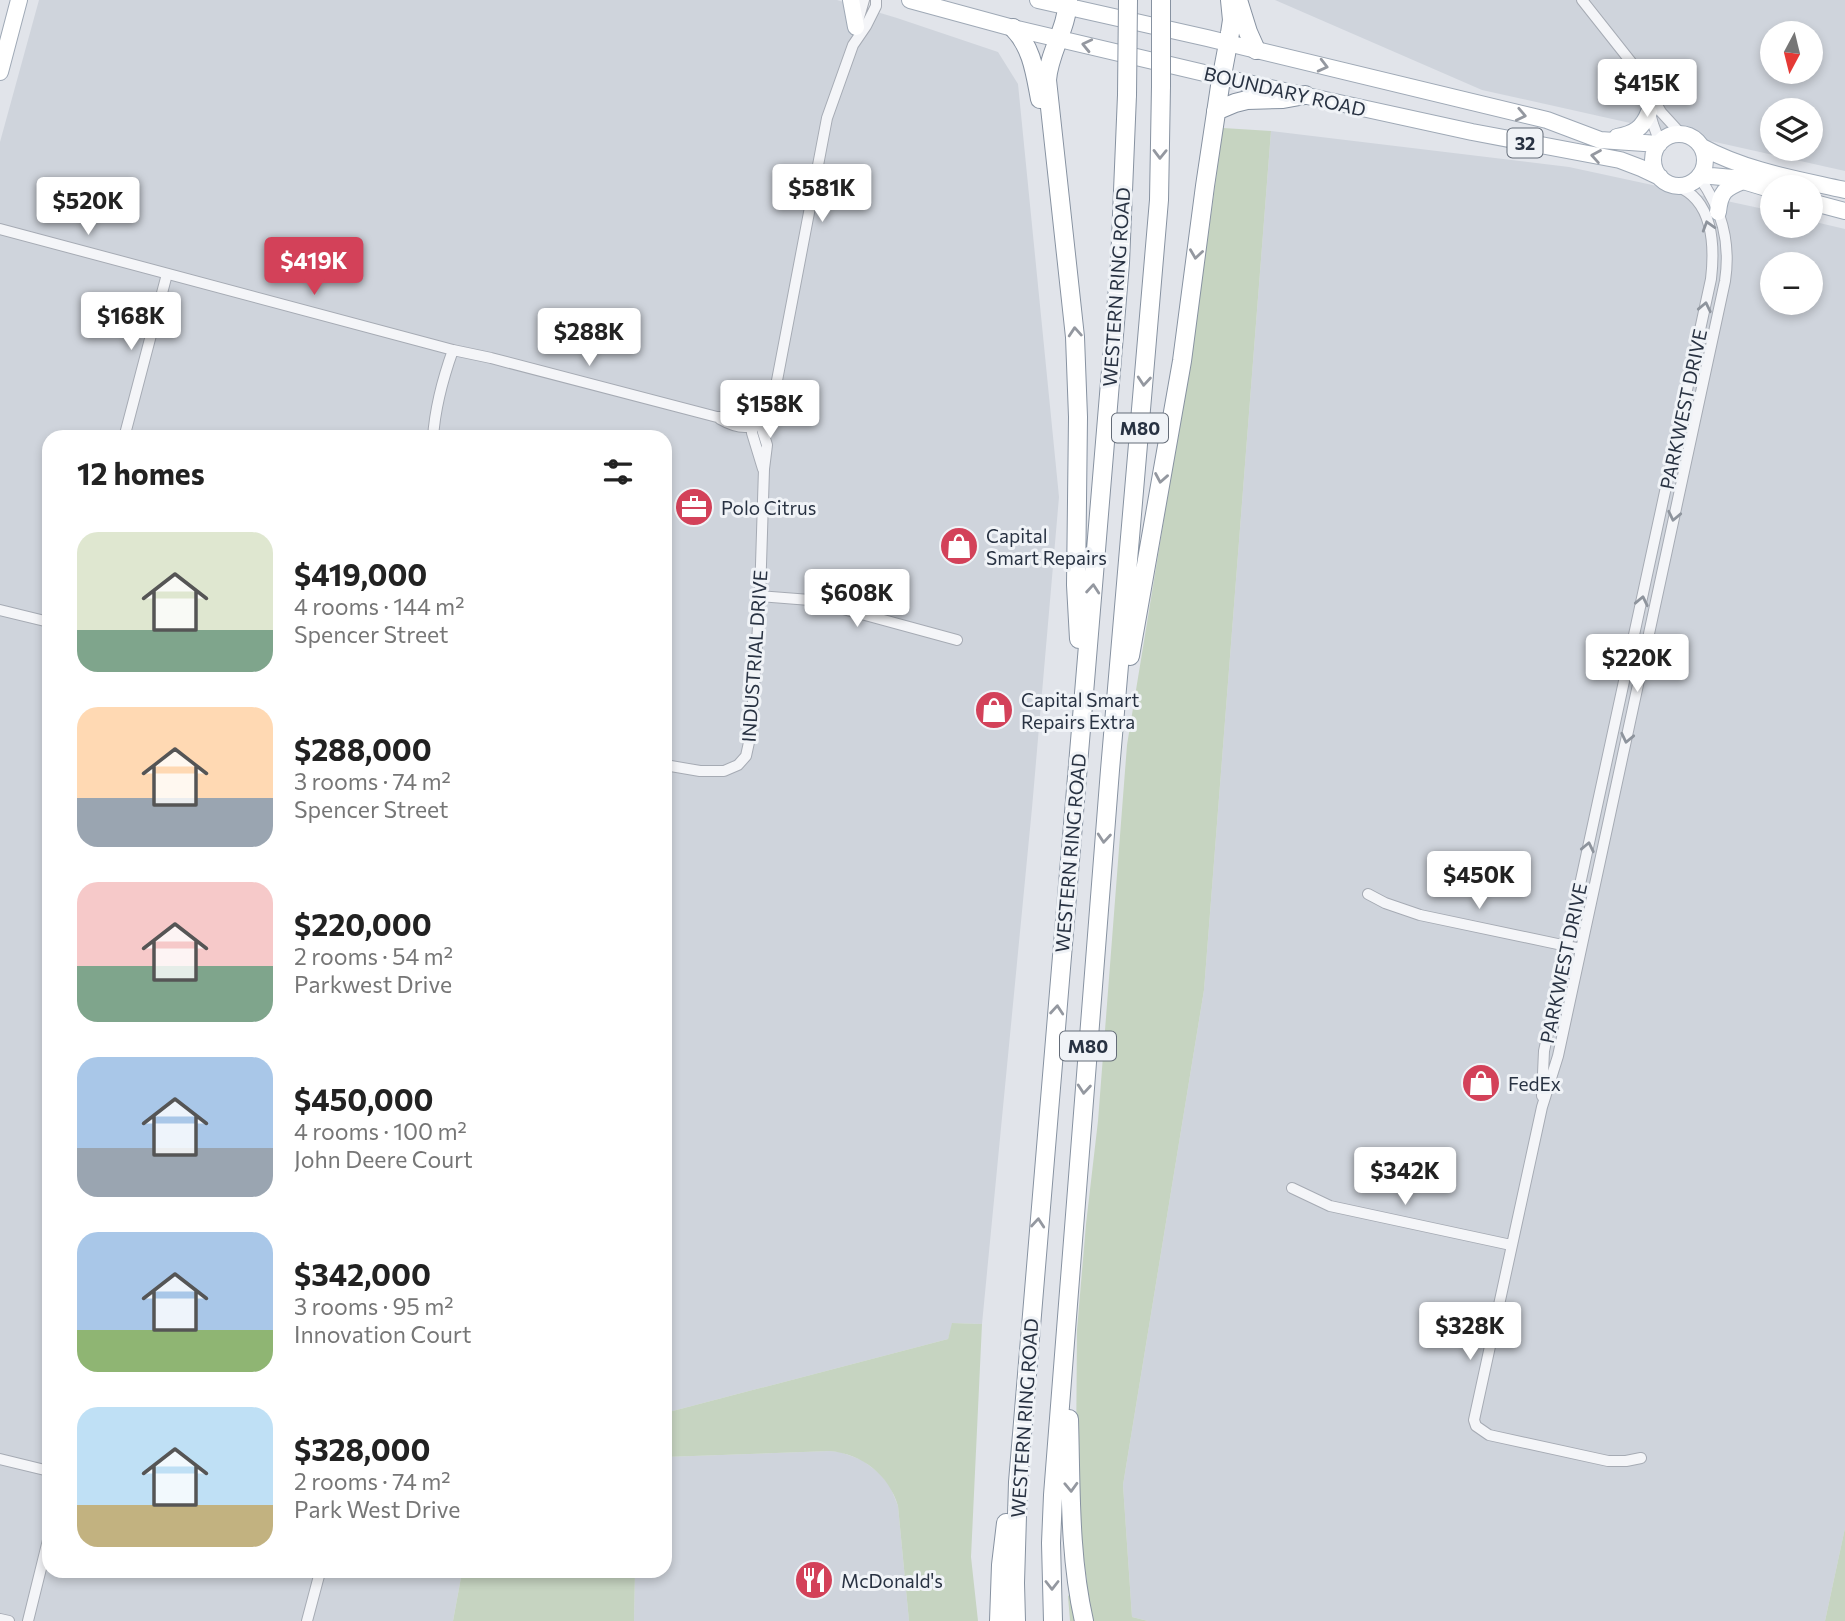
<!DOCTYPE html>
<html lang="en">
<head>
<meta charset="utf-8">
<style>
  body { margin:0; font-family:Commissioner,sans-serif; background:#f6f6f6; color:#222; height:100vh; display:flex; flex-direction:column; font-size:26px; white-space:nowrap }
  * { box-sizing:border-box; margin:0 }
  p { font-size:23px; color:#767676 }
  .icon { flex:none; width:38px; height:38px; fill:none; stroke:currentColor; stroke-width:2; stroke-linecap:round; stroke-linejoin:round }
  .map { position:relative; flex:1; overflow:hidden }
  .details { position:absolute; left:42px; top:430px; width:630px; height:1148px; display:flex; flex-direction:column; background:#fff; border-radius:21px; box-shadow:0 4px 10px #0003 }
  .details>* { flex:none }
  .needle { width:46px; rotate:187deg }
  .controls { position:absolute; left:1760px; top:21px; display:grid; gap:14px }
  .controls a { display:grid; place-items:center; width:63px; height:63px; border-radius:50%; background:#fff; box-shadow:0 4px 10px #0003; font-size:35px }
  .price { position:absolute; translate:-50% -60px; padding:0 16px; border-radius:7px; background:#fff; color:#222; font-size:23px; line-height:46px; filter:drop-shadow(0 2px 4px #0008) }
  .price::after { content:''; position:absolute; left:50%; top:42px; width:21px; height:16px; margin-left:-10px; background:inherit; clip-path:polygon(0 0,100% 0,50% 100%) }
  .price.on { background:#d34159; color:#fff }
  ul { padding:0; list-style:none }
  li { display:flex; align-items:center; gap:21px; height:175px; padding:0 35px }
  li span { display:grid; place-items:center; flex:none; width:196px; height:140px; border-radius:21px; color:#555 }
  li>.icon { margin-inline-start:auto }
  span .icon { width:84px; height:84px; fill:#fffc; stroke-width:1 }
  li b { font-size:30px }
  h2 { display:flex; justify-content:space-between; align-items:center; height:84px; padding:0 35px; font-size:30px }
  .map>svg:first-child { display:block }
  .built { fill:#cfd4dc; fill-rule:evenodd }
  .green { fill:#c6d4c1 }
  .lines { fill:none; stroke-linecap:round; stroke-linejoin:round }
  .street-casing { stroke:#a6abb4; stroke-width:12 }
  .primary-casing { stroke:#9fa9b6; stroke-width:18 }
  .highway-casing { stroke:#8792a1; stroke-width:20 }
  .street { stroke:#f4f5f8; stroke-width:10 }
  .primary { stroke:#fff; stroke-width:16 }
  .highway { stroke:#fff; stroke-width:18 }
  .highway-bridge-casing { stroke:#8792a1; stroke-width:20; stroke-linecap:butt }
  .highway-bridge { stroke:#fff; stroke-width:18 }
  .oneway { stroke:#9498a0 }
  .oneway2 { stroke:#8e949d }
  .labels { text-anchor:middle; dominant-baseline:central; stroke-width:6; stroke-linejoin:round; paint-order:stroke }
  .shield { fill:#f0f3f7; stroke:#646c78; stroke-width:2 }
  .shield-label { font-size:18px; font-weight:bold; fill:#283242 }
  .street-label { font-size:19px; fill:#283242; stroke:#f0f3f7 }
  .poi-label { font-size:19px; fill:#283242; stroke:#f0f3f7; text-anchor:start }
</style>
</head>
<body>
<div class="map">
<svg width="1845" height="1621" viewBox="0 0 1845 1621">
  <rect width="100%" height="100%" fill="#e1e4ea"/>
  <path class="built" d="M39,0h798l60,18 101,34 20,32 41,413 -27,311 -50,516 -29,-1 -5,16 -283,74v-975h-616v1134h413l-9,49h-453v-1479z
    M1275,0h570v171l-363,-81zM1773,33h38v39h-38zM1773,110h38v39h-38z
    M1271,131l298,36 204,44v15h38v-5l34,8v1299l-20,93h-677l-16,-4 -9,-132 81,-495zM1773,264h38v39h-38z
    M830,1451l10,1 22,8 17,13 11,13 8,20 11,115h-275l1,-49h30v-115z"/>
  <path class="green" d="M1223,128l48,3 -67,859 -81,495 9,132 16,4h-78l-2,-25 19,-15 -6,-42 -5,-85 1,-124 9,-106 12,-103 29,-376 69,-422z
    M952,1323l30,1 -11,233 7,64h-69l-11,-115c-9,-31 -36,-52 -68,-55l-165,6v-44l283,-74z
    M1845,1528v93h-20z
    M462,1572h173l-1,49h-181z"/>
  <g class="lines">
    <defs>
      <path id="street" d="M1582,0l53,67 26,45 21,23
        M858,21l6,-21
        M1643,87l10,37 7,19
        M0,229l453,121 38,8 226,59c25,1 38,2 56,-19
        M720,419c19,11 37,12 51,-7l56,-294 26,-73 13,-19 10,-20v-6
        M752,423v10l11,36
        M124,438l43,-164
        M433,438c2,-31 10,-60 20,-88
        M760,596l50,4 147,40
        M0,610l49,12
        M665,765l35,6h24l14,-6 8,-9 5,-23 9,-137 4,-127 3,-24 -5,-16 -6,-9
        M1368,894l17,9 35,12 161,34
        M1542,1096l2,-45 167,-772c4,-34 2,-80 -35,-93
        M1292,1188l38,18 181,39
        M1641,1458l-15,3h-18l-119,-26 -13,-9 -2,-6 68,-313 16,-51 167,-775c6,-39 -3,-72 -26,-104
        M0,1459l49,12
        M0,1619l9,2
        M28,1621l21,-85
        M307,1621l13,-49"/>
      <path id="primary" d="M851,0l5,27
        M910,0l103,28 221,52 238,52 148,28 21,8 19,9
        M1038,0l169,38 340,82 53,20 59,4
        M0,72l19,-72
        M1653 160a26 26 0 1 1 52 0a26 26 0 1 1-52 0Z
        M1617,137c17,-3 26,-9 32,-25
        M1702,147c44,24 94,32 143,43
        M1700,175l33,3 40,12
        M1811,202l34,9
        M1718,212c2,-20 7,-24 25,-31"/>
      <path id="highway" d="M1068,0c-1,29 -19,52 -21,80l28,257 3,80 -2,168 3,54
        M1238,0l10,32 8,18
        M1013,28c19,19 22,45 27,71
        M1216,111l19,-8 12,-3 36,-1 22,-4
        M1130,656l52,-295 23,-175 15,-100 10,-53 2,-13 -2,-20
        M1069,1419c2,67 0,136 15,202
        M999,1621l2,-56 5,-42
        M1016,1621l-1,-38 3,-101 102,-1219 7,-168
        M1053,1621l-2,-78 2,-48 57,-725 49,-570 2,-114"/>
    </defs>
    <use href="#street" class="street-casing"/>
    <use href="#primary" class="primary-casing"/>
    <use href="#highway" class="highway-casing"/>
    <use href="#street" class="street"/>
    <use href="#primary" class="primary"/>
    <use href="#highway" class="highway"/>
    <defs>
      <path id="highway-bridge" d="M1161,0v86
        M1127,95l1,-95"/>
    </defs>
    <use href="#highway-bridge" class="highway-bridge-casing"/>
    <use href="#highway-bridge" class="highway-bridge"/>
  </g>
  <defs><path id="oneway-chevron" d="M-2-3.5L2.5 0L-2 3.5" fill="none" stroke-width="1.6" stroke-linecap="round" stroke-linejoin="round" transform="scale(1.75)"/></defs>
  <g class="oneway">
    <use href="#oneway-chevron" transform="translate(1087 45) rotate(-167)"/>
    <use href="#oneway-chevron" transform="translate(1323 66) rotate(14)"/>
    <use href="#oneway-chevron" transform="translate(1521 115) rotate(12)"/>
    <use href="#oneway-chevron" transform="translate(1160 154) rotate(91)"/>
    <use href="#oneway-chevron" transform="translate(1596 156) rotate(-170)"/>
    <use href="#oneway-chevron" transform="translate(1196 254) rotate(98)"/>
    <use href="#oneway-chevron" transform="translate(1075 332) rotate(-94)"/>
    <use href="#oneway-chevron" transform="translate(1144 381) rotate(95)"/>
    <use href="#oneway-chevron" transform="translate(1161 478) rotate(100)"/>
    <use href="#oneway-chevron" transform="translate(1093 589) rotate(-85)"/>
    <use href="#oneway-chevron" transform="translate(1104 838) rotate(95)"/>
    <use href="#oneway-chevron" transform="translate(1057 1010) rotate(-85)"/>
    <use href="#oneway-chevron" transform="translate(1084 1089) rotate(95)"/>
    <use href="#oneway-chevron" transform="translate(1038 1223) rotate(-85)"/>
    <use href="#oneway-chevron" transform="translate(1071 1487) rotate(88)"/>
    <use href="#oneway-chevron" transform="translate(1052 1585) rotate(90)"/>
  </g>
  <g class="oneway2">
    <use href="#oneway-chevron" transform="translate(1708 226) rotate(-107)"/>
    <use href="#oneway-chevron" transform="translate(1705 307) rotate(-78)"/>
    <use href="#oneway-chevron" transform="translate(1674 516) rotate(102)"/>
    <use href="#oneway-chevron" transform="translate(1642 601) rotate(-78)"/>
    <use href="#oneway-chevron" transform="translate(1627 738) rotate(102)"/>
    <use href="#oneway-chevron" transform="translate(1588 847) rotate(-78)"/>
  </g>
  <defs>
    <symbol id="office-disc" viewBox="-11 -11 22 22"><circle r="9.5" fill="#d34159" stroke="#f0f3f7"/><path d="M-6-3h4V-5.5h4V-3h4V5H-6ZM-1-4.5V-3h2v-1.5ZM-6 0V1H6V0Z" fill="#fff"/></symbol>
    <symbol id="shop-disc" viewBox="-11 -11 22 22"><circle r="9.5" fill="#d34159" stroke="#f0f3f7"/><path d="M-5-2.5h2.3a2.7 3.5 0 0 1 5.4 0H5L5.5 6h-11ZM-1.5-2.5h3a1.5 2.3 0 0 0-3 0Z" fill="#fff"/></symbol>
    <symbol id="restaurant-disc" viewBox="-11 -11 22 22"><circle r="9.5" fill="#d34159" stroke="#f0f3f7"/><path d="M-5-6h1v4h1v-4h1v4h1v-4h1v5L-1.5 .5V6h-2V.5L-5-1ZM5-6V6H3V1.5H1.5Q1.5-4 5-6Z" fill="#fff"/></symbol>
  </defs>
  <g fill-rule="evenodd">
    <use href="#office-disc" x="672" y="485" width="44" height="44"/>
    <use href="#shop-disc" x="937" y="524" width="44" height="44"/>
    <use href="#shop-disc" x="972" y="688" width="44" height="44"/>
    <use href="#shop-disc" x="1459" y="1061" width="44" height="44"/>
    <use href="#restaurant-disc" x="792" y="1558" width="44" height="44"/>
  </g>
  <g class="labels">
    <g class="shield">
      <rect x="1507.5" y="128.5" width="35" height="29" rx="5"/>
      <rect x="1112" y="413.5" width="56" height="29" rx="5"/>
      <rect x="1060" y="1031.5" width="56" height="29" rx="5"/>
    </g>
    <g class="shield-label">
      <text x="1525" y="143">32</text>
      <text x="1140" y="428">M80</text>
      <text x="1088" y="1046">M80</text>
    </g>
    <g class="street-label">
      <text transform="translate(1285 91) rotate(13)">BOUNDARY ROAD</text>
      <text transform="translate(1116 287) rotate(-86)">WESTERN RING ROAD</text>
      <text transform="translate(1683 409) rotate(-78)">PARKWEST DRIVE</text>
      <text transform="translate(754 656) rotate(-86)">INDUSTRIAL DRIVE</text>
      <text transform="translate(1070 853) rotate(-85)">WESTERN RING ROAD</text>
      <text transform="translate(1563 963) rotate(-78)">PARKWEST DRIVE</text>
      <text transform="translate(1024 1418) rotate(-86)">WESTERN RING ROAD</text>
    </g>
    <g class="poi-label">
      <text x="721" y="507">Polo Citrus</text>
      <text x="986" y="535">Capital<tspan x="986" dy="22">Smart Repairs</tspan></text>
      <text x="1021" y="699">Capital Smart<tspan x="1021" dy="22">Repairs Extra</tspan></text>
      <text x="1508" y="1083">FedEx</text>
      <text x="841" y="1580">McDonald's</text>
    </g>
  </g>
</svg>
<div class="controls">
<a><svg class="needle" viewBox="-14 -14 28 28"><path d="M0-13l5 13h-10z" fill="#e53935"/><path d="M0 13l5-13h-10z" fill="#767676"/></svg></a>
<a><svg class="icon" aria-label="layers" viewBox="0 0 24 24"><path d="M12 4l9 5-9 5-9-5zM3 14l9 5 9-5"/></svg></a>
<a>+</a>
<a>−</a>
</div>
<b class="price" style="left:1647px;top:119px">$415K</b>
<b class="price" style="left:822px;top:224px">$581K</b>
<b class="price" style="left:88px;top:237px">$520K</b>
<b class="price on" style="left:314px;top:297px">$419K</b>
<b class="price" style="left:131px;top:352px">$168K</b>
<b class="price" style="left:589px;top:368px">$288K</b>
<b class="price" style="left:770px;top:440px">$158K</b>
<b class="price" style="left:857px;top:629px">$608K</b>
<b class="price" style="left:1637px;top:694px">$220K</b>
<b class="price" style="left:1479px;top:911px">$450K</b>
<b class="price" style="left:1405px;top:1207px">$342K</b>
<b class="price" style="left:1470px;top:1362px">$328K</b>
<section class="details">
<h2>12 homes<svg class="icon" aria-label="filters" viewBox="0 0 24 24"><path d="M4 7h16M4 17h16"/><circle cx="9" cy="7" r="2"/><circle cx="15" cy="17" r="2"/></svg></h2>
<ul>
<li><span style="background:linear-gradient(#dfe7d0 70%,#7fa58c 0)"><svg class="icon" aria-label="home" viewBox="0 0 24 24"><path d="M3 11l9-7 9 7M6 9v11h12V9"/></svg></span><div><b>$419,000</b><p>4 rooms · 144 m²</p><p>Spencer Street</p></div></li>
<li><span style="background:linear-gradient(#ffd9b3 65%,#9aa5b1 0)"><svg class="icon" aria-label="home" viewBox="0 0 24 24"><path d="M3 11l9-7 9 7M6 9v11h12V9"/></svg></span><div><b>$288,000</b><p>3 rooms · 74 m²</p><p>Spencer Street</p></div></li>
<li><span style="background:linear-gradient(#f6c9c9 60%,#7fa58c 0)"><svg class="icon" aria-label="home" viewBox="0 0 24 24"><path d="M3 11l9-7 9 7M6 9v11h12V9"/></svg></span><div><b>$220,000</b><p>2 rooms · 54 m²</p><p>Parkwest Drive</p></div></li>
<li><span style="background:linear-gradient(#a9c7e8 65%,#9aa5b1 0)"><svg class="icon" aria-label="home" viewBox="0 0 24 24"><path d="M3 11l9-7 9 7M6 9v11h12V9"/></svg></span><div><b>$450,000</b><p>4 rooms · 100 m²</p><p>John Deere Court</p></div></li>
<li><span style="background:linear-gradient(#a9c7e8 70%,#8fb573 0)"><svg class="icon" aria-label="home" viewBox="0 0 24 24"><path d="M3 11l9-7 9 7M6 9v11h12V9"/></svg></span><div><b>$342,000</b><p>3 rooms · 95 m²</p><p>Innovation Court</p></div></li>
<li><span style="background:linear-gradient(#bfe0f5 70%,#c2b280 0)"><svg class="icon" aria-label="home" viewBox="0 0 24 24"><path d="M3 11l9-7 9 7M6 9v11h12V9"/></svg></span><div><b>$328,000</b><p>2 rooms · 74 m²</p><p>Park West Drive</p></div></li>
</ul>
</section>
</div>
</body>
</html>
